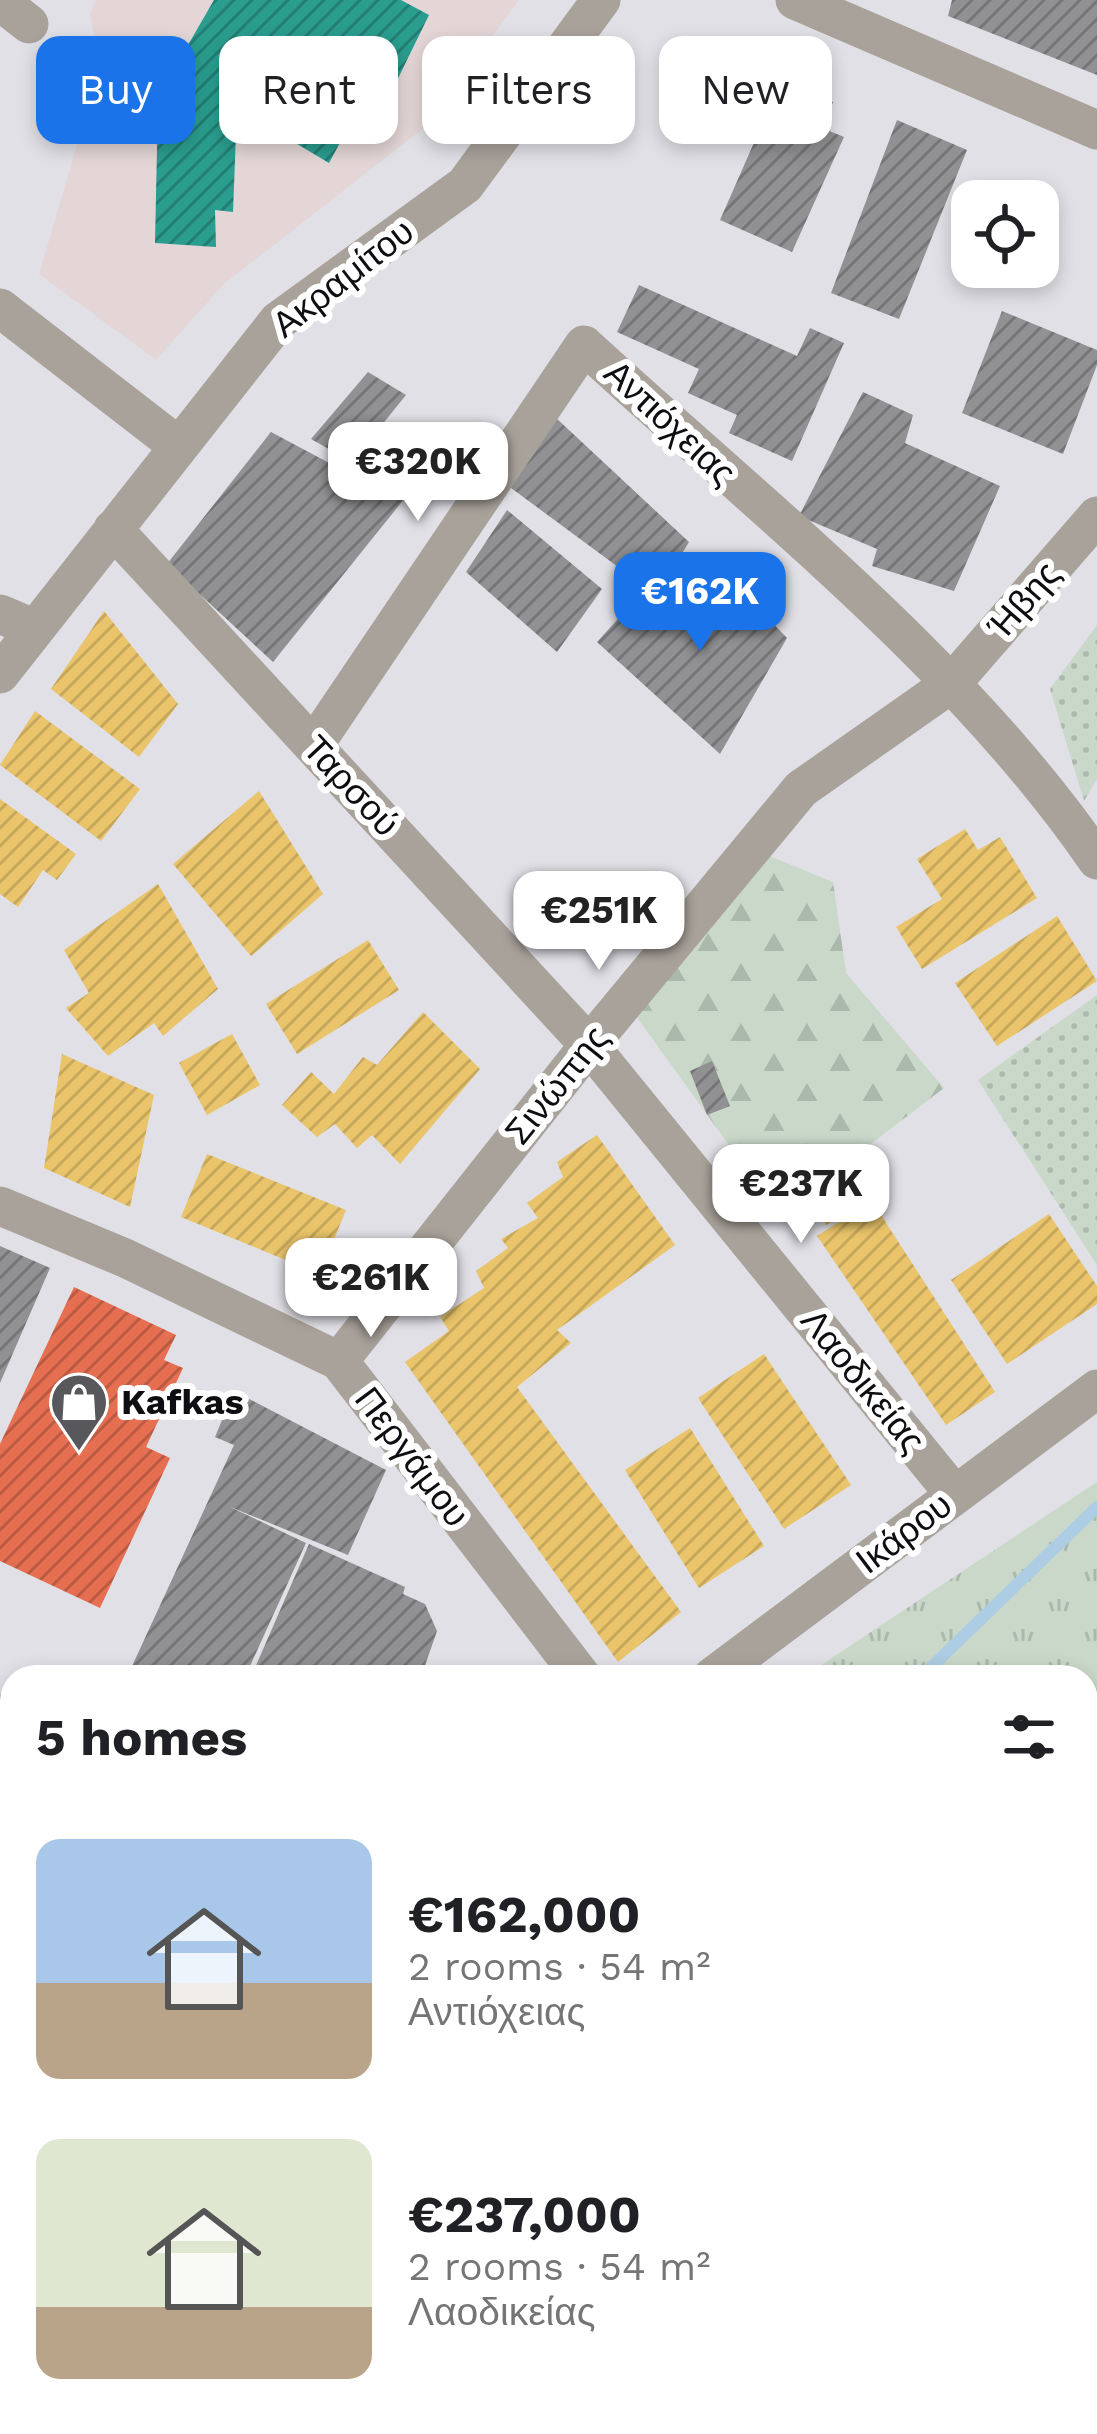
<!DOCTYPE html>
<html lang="en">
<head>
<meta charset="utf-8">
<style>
  body { margin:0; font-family:"Work Sans",sans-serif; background:#f2f2f2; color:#202124; height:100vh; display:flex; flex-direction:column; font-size:45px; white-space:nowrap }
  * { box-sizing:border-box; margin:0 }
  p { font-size:39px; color:#757577 }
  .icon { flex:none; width:66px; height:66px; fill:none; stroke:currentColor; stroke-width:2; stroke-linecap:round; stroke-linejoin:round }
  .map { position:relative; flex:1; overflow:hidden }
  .sheet { position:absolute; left:0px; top:1665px; width:1098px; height:771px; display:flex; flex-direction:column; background:#fff; border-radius:36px 36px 0 0; box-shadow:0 6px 18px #0003 }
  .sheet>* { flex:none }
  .hud { position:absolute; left:36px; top:36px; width:1026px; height:108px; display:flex; gap:24px }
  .buttons { position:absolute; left:951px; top:180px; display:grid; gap:24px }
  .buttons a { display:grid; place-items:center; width:108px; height:108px; border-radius:24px; background:#fff; box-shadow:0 6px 18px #0003; font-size:60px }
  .price { position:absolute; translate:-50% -102px; padding:0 27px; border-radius:24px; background:#fff; color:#222; font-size:39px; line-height:78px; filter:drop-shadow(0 3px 6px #0008) }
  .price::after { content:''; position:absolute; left:50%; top:72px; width:36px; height:27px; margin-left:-18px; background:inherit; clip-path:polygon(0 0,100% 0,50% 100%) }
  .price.current { background:#1a73e8; color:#fff }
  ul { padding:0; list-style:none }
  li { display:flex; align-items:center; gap:36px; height:300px; padding:0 36px }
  li span { display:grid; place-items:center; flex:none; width:336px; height:240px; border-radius:24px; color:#555 }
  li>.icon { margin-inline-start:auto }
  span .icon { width:144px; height:144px; fill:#fffc; stroke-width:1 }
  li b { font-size:51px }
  h2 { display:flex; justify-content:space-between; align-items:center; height:144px; padding:0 36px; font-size:51px }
  .chip { padding:0 42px; border-radius:24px; background:#fff; box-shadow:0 6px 18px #0003; font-size:42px; line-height:108px }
  .chip.current { background:#1a73e8; color:#fff }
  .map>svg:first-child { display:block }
  .built { fill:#d4d4e0 }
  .education { fill:#e4d6d7 }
  .grass { fill:url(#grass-dots) }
  .forest { fill:url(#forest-firs) }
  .cemetery { fill:url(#cemetery-stones) }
  .park { fill:url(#park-tufts) }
  .homes { fill:url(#homes-hatch) }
  .shops { fill:url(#shops-hatch) }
  .schools { fill:url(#schools-hatch) }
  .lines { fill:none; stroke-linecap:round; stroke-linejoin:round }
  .stream { stroke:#accde3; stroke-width:12 }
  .building { fill:url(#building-hatch) }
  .street { stroke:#a9a29b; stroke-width:39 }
  .secondary { stroke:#a7a09a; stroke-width:57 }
  .labels { text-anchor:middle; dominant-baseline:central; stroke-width:12; stroke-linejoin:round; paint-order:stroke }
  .street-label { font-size:36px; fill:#0e0e12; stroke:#fff }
  .poi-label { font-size:36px; font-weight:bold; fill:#0e0e12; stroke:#fff; text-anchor:start }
</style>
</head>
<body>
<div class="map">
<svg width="1097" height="2434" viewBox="0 0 1097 2434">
  <defs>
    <pattern id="grass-dots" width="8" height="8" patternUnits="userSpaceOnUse" patternTransform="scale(3)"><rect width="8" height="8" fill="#c9d8c9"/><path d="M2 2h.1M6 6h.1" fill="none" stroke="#abb8ac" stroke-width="1.8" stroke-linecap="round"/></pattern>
    <pattern id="forest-firs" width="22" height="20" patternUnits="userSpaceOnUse" patternTransform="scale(3)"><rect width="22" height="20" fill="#c9d8c9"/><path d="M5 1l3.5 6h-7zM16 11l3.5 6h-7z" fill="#abb8ac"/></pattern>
    <pattern id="cemetery-stones" width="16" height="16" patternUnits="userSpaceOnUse" patternTransform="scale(3)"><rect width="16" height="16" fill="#c9d8c9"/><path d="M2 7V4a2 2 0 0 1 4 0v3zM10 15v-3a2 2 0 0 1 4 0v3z" fill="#abb8ac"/></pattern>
    <pattern id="park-tufts" width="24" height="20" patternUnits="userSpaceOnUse" patternTransform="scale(3)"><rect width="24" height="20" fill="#c9d8c9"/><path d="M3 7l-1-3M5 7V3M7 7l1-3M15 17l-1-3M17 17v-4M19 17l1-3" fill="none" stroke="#abb8ac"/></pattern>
    <pattern id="homes-hatch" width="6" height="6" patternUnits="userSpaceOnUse" patternTransform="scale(3)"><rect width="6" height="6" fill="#e9c46a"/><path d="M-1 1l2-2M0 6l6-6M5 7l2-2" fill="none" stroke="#c7a75b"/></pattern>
    <pattern id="shops-hatch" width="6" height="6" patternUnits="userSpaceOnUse" patternTransform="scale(3)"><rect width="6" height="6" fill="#e76f51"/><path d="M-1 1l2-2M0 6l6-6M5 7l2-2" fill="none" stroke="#ba5a42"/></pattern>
    <pattern id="schools-hatch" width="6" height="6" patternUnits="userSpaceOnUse" patternTransform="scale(3)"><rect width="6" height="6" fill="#2a9d8f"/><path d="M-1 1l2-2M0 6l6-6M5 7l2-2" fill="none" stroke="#227e73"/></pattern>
    <pattern id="building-hatch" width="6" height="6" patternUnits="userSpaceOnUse" patternTransform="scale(3)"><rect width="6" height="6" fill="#919092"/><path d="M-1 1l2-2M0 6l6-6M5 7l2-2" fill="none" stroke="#757476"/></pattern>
  </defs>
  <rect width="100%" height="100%" fill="#e0e0e6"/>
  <path class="built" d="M134,2424h204l-6,10h-203z"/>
  <path class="education" d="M96,0h423l-94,127 -201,157 -68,76 -117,-86 60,-204 -9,-56z"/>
  <path class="grass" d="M1097,625v154l-13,22 -34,-112z
    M1097,995v270l-119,-185z"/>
  <path class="forest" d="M767,855l66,27 13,91 98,115 -165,126 -146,-202z
    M0,1795l12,5 -2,135 -10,-5z"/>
  <path class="cemetery" d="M1097,1914v330l-11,-5v-312z
    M0,2046l12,7v371h17l-5,10h-24z"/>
  <path class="park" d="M1097,1482v313l-11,5v-123h-283z
    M1086,2417l5,2 -7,15h-436l8,-10h430z
    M338,2424h194l-4,10h-196z"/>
  <path class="homes" d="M104,611l74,93 -39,53 -88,-68z
    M35,711l105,78 -39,52 -101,-76z
    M259,791l64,103 -72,62 -78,-92z
    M0,799l76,55 -19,26 -14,-10 -25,37 -18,-13z
    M965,829l13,21 22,-13 37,61 -115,71 -26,-42 46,-28 -25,-40z
    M158,884l60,105 -55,47 -9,-13 -46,33 -42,-48 23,-15 -25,-43z
    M1057,916l40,65 -100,65 -42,-63z
    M368,940l31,50 -102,64 -31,-50z
    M423,1012l57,57 -80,95 -28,-29 -15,13 -22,-24 -18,13 -35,-32 29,-33 23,22 29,-37 14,8z
    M232,1034l28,51 -53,30 -28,-52z
    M62,1054l92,41 -24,112 -86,-39z
    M597,1135l78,110 -118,85 14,13 -54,44 164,225 -63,50 -213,-300 44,-31 -9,-14 44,-29 -8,-17 32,-23 -7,-9 37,-21 -11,-15 36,-26 -6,-15z
    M207,1154l139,56 -26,64 -139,-57z
    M854,1171l16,27 -44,27 -16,-27z
    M872,1201l123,191 -49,33 -129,-189z
    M1049,1214l48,72v18l-90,60 -56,-84z
    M764,1354l87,131 -67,44 -86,-131z
    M690,1428l74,118 -65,42 -74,-118z"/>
  <path class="shops" d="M74,1287l102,48 -12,25 19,8 -37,79 24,11 -70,150 -100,-47v-117z
    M161,2424h27l-5,10h-26z
    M220,2424h49l-5,10h-49z
    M284,2424h27l-5,10h-27z"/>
  <path class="schools" d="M214,0h187l28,15 -44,90 -16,-16 -40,74 -92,-55 -4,104 -18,-2 1,37 -61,-4 3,-142 30,5 6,-17 -24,-13z"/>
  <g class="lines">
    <path class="stream" d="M921,1677l176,-170
      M415,2434l7,-10"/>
  </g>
  <path class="building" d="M952,0h145v75l-149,-59z
    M782,79l51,23 -11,26 22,9 -52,115 -72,-32z
    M897,120l70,30 -68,169 -68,-26z
    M639,285l158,71 13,-28 34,15 -52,118 -63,-28 8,-18 -49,-22 11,-24 -82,-37z
    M1002,311l95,39v15l-34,89 -101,-41z
    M368,372l38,23 -54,67 -41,-23z
    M863,392l50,23 -8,28 95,43 -46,105 -82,-25 5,-17 -78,-33z
    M555,417l134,125 -33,53 -149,-110z
    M271,432l77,41 20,-24 49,34 -144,179 -106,-98z
    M507,510l95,79 -45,63 -91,-80z
    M715,563l72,75 -67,116 -123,-112 38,-42 30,20z
    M712,1061l18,45 -23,9 -17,-44z
    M0,1246l50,22 -50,115z
    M234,1391l152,79 -38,85 -120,-49 78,37 -61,134h-118l107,-232 -19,-8z
    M309,1544l96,43 -2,7 22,10 12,27 -16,46h-170z
    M448,2424h101l-7,10 -22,-6 -4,6h-75z"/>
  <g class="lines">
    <path class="street" d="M795,0l302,130
      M0,1l29,23
      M0,308l177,137
      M113,529l476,516 366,450
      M0,614l35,15
      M0,674l278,-353 187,-136 136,-185
      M314,745l270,-400c174,160 379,320 513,515
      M0,1206l125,52 214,103 243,316
      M339,1361l250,-316 212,-256 151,-106 145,-167
      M712,1677l385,-288"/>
    <path class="secondary" d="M0,1722l12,6
      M1086,1870l11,-6
      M1086,2336l11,14
      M67,2434l5,-10
      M579,2434l7,-10"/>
  </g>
  <defs>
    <symbol id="shop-pin" viewBox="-11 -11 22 30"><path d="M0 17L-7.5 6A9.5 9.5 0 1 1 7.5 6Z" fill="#58585c" stroke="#fff"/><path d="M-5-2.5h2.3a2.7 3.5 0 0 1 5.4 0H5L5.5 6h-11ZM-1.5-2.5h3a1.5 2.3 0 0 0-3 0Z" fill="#fff"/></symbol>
  </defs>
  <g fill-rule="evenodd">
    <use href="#shop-pin" x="46" y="1369" width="66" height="90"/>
  </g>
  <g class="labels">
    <g class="street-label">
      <text transform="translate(343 278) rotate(-38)">Ακραμίτου</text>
      <text transform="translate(670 423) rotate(43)">Αντιόχειας</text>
      <text transform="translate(1024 600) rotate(-49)">Ήβης</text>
      <text transform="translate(351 786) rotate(47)">Ταρσού</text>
      <text transform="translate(557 1085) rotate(-51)">Σινώπης</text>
      <text transform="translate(863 1381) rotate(51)">Λαοδικείας</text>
      <text transform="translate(412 1457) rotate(53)">Περγάμου</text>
      <text transform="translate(904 1533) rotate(-37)">Ικάρου</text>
    </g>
    <g class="poi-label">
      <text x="121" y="1402">Kafkas</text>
    </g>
  </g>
</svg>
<div class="buttons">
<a><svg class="icon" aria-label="locate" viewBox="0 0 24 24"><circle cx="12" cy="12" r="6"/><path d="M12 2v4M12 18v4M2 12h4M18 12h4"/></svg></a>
</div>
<b class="price" style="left:418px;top:524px">€320K</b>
<b class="price current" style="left:700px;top:654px">€162K</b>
<b class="price" style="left:599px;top:973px">€251K</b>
<b class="price" style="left:801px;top:1246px">€237K</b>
<b class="price" style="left:371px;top:1340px">€261K</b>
<div class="hud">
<a class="chip current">Buy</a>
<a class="chip">Rent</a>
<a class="chip">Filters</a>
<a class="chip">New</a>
</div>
<section class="sheet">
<h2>5 homes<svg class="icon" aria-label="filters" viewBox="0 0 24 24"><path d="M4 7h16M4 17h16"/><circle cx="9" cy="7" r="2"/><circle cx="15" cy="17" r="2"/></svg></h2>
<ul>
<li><span style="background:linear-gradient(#a9c7e8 60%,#b9a48a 0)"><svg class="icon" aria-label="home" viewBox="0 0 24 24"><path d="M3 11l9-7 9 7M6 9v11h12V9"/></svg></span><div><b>€162,000</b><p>2 rooms · 54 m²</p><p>Αντιόχειας</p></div></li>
<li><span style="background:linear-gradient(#dfe7d0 70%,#b9a48a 0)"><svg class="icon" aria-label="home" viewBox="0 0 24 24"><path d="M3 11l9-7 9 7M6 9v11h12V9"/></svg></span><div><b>€237,000</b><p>2 rooms · 54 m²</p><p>Λαοδικείας</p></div></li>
</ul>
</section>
</div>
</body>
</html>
